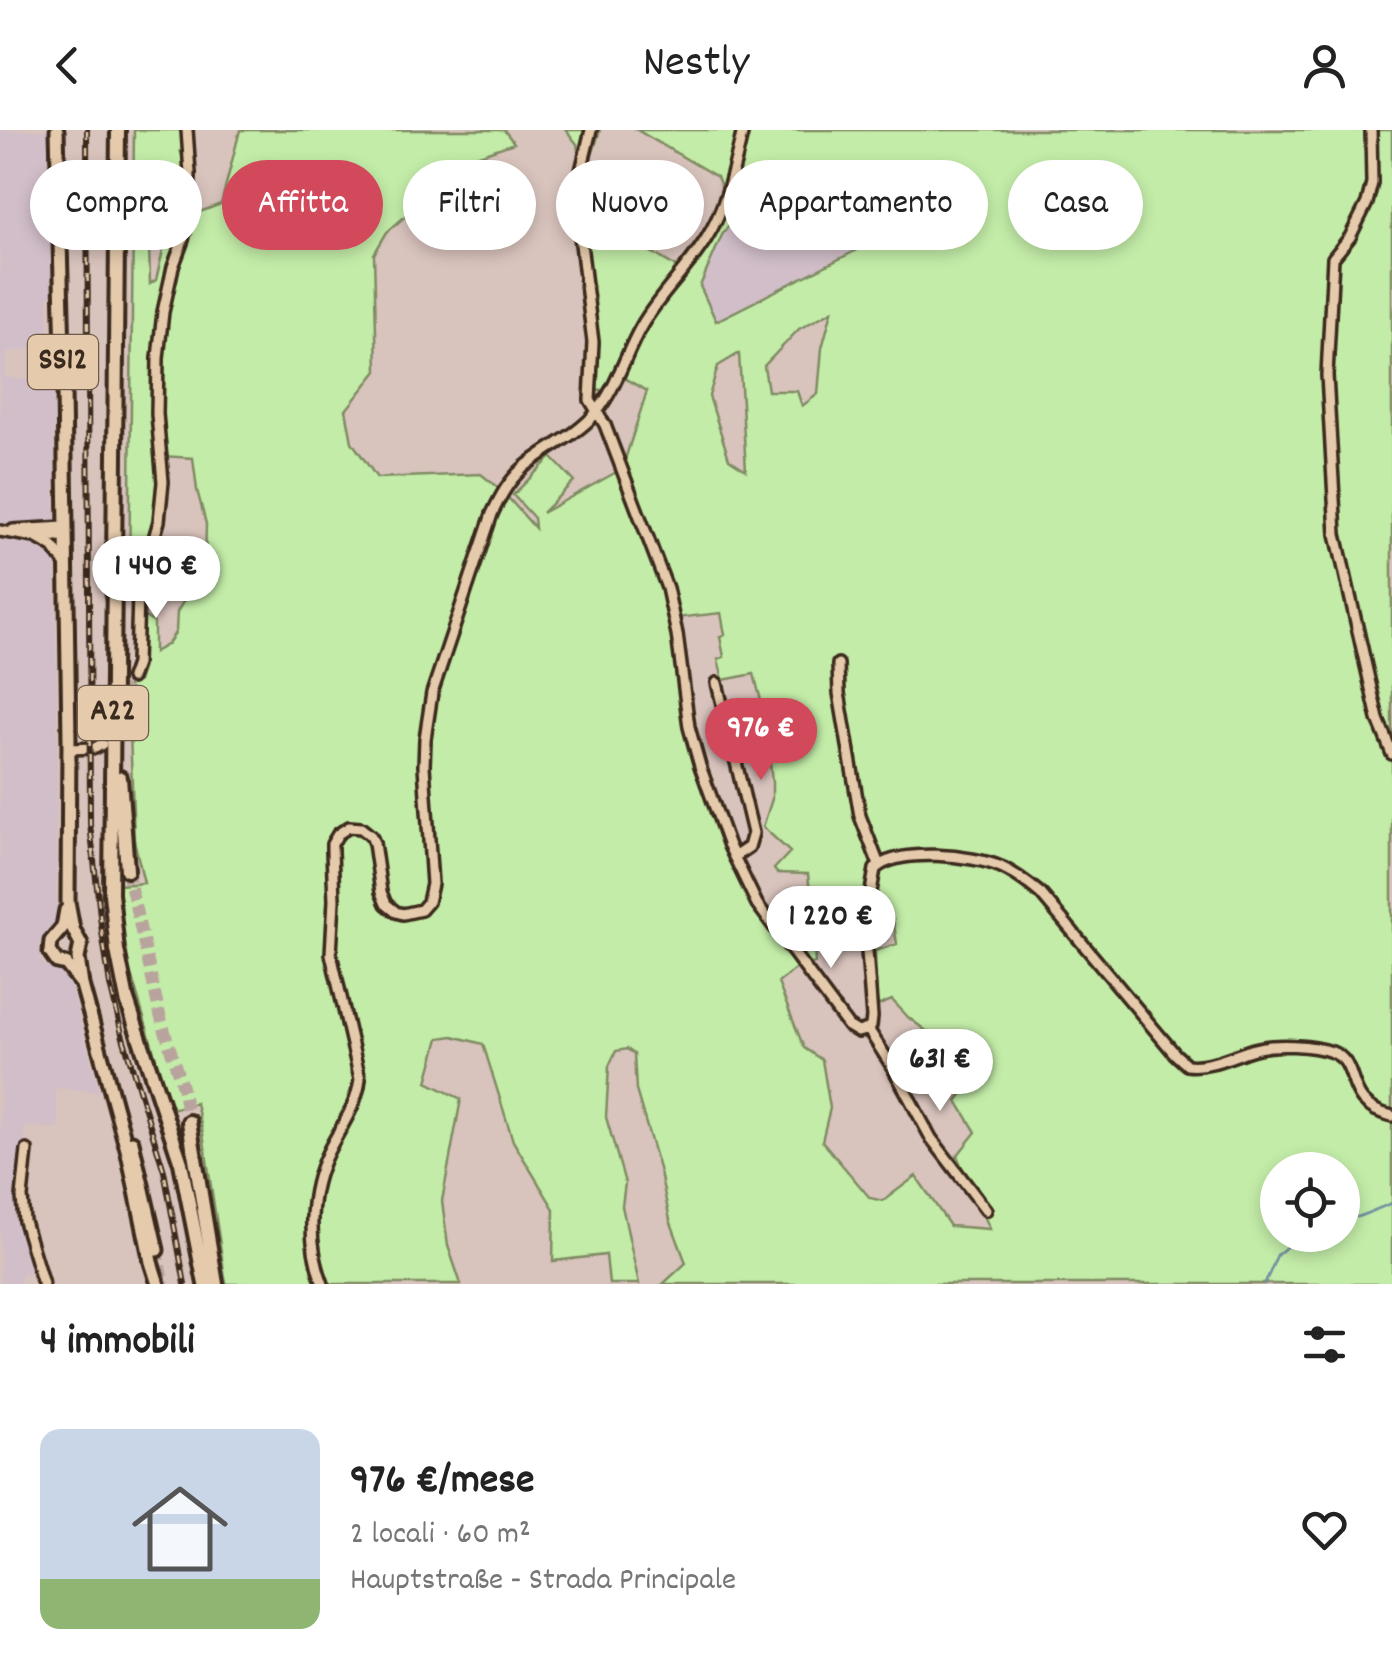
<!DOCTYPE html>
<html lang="it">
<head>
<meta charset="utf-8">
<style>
  body { margin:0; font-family:Dekko,sans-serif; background:#f2f2f2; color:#222; height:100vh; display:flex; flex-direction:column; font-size:38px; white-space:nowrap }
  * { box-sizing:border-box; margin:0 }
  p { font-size:32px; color:#767676 }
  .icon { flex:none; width:55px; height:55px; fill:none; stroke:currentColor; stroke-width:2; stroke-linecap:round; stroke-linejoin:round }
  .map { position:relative; height:1154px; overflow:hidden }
  .side { display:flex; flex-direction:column; background:#fff; flex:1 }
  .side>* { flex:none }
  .guide { position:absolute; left:30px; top:30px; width:1332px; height:90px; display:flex; gap:20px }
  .tools { position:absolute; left:1260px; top:1022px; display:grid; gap:20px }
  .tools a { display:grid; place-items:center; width:100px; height:100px; border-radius:50%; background:#fff; box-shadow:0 5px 15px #0003; font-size:50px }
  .price { position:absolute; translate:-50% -85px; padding:0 22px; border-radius:35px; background:#fff; color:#222; font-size:32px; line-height:65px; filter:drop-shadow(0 2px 5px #0008) }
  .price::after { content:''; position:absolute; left:50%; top:60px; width:30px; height:22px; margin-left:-15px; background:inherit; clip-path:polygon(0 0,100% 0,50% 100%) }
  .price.current { background:#d1495b; color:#fff }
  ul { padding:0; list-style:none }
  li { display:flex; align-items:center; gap:30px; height:250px; padding:0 40px }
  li+li { border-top:2px solid #e0e0e0 }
  li span { display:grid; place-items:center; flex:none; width:280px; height:200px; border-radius:20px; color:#555 }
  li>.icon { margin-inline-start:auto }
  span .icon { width:120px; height:120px; fill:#fffc; stroke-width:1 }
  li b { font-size:42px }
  h2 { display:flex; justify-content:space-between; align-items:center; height:120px; padding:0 40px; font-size:42px }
  .pill { padding:0 35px; border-radius:45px; background:#fff; box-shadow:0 5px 15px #0003; font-size:35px; line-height:90px }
  .pill.current { background:#d1495b; color:#fff }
  header { display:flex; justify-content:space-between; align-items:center; height:130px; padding:0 40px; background:#fff; font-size:45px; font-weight:600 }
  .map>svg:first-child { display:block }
  .built { fill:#d1bec9 }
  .green { fill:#c3eca8; stroke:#7f8b63; stroke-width:2.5; fill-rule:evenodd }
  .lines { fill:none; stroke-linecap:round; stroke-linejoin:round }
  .stream { stroke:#7291a1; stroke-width:2.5 }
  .minor-tunnel { stroke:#b9a49d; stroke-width:9; stroke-dasharray:9 4.5; stroke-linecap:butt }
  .major-tunnel { stroke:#b9a49d; stroke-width:11; stroke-dasharray:11 5.5; stroke-linecap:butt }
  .highway-tunnel { stroke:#b9a49d; stroke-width:12; stroke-dasharray:12 6; stroke-linecap:butt }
  .minor-casing { stroke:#3b2a1e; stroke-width:16 }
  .major-casing { stroke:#3b2a1e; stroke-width:19 }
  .highway-casing { stroke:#3b2a1e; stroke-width:20 }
  .minor { stroke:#e5caac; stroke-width:9 }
  .major { stroke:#e5caac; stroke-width:11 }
  .highway { stroke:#e5caac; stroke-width:12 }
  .rail-casing { stroke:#3b2a1e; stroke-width:6 }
  .rail { stroke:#e5caac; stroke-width:2.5; stroke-dasharray:8; stroke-linecap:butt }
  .labels { text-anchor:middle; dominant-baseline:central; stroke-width:8; stroke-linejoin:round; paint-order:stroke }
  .shield { fill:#e5caac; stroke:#6e5a49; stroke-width:2.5 }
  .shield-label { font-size:32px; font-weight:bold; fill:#3b2a1e }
</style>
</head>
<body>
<header><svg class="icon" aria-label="back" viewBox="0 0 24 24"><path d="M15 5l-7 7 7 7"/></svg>Nestly<svg class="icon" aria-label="person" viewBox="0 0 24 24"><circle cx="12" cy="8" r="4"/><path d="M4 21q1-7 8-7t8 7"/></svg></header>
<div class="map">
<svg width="1392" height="1154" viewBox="0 0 1392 1154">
  <rect width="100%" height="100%" fill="#d9c3bd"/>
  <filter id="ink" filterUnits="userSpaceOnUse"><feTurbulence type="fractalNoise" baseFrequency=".01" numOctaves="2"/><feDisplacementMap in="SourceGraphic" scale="20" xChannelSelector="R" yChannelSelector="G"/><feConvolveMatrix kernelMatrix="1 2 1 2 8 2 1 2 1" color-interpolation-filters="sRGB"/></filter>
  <g filter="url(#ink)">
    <path class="built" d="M0,0h50l2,165 -4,1 1,31 -6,7 -1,13 -35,5 -2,25 49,6 3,358 -1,152 2,23 -1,9 -7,3 -10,12v17l4,8 14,5 11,8 30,114 -44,-4 4,41 -33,-3 -12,88 6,1 17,59 -15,-1 -2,11h-20z
      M754,47l35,2 7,8 10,19 12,-5 18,9 20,41 -140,70 -16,-35 22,-51 8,-13v-19z"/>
    <path class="green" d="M134,0h53l2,25 -8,-3 7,22 -4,42 -12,-6 1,-37 -26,-10 3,121 6,-4 14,-59 13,7 6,-12 32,-12 19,-74h264l10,13 -38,13 -36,44 -30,12 -23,20 -13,22 3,117 -31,39 6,32 25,36 104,-4 22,18 32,36 -1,-10 -21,-23 38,-38 23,24 -32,32 80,-44 25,-78 -32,-18 -12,17 -13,-1 2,-14 -12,-125 1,-79 -4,-27 -11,-14h34l-11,35 45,30 2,48 42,25 28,-39 16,-41 -5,-11 -80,-47h755v1154h-729l23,-21 -16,-43 -10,-48 -24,-82 -2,-36 -7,-5 -11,2 -7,15 -3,51 19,66 -3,23 17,78h-30l-3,-29 -53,6 1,-52 -41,-68 -30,-97 -30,-8 -14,2 -12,44 34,17 -19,102 6,45 13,38h-235l-23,-150 -7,-31 -25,6 -46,-155 -6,-69 25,-2 -10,-43 -6,-163 10,4 5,-15 -4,-53 15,10v29l14,-8 8,-13 1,-19 28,-48 1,-40 -9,-34 -4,-32 -31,-2 -3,65 -20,67 -10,-2zM754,47l34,2 8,8 10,20 12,-6 7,15 11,-5 19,40 -139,70 -16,-35 22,-51 9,-13 -1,-19zM832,181l-10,37 -4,46 -16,12 -5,-15h-29l-4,-25 35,-37zM738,224h1l7,116 -17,-11 -20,-63 9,-30zM721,483l4,22 -5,2 4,20 -6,2 5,21 31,-6 11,42 7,66v17l-9,28 27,25 -16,17 3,4 31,1 3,28 53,3 -1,20 30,-5 4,24 -22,7 2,55 15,-6 17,18 20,15 42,50 -14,18 19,31 -19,24 33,73 -40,-3 -34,-50 -33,25 -13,-3 -48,-57 8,-33 -8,-48 -18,-12 -26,-65 20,-16 17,-4 -3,-49 -25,7 -30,-17 -57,-138 -25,-148zM1278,1040h64v65h-64z"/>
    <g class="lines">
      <path class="stream" d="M1342,1086l16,1 34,-14
        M1265,1154l12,-29 23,-20"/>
      <path class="minor-tunnel" d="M102,614l29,-66"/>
      <path class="major-tunnel" d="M157,1120l7,34"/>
      <path class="highway-tunnel" d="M127,740l33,145 22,72 7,35"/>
      <defs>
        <path id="minor" d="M591,0l-10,41 -4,40 16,131 -3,58 15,25 62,163 10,46 12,93 11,39 29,80 28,58 91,122 10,6 10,-3
          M1371,0l1,53 -5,20 -17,34 -17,21 -6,117 9,159 42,185 14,35
          M13,400l52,-3
          M0,401l35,6 30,-1
          M37,408l16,9 12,17
          M838,534l1,29 21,123 19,49
          M131,548l5,-14 2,-69 21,-74 4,-39 -6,-68 1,-56 5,-46 10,-45 10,-27 6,-24 1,-43 -3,-43
          M717,553l36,150 -4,14 -15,10
          M69,619l26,-1 7,-4
          M868,899l3,-3 1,-9 -7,-92 10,-56c23,-22 98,-14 126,-2 15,7 28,17 40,27l134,160 12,11c22,3 46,-10 67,-16 20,-6 59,-4 78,3 31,12 8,52 60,64
          M868,899l25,39 38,70 55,72
          M27,1020l-5,47 2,24 19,63
          M323,1154c-16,-41 -15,-92 5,-132 12,-24 29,-46 32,-73l-29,-125 3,-54 -2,-49v-7l6,-10 11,-7 12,1 10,8 3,7 7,49 5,12 10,8 7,2 18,-4 7,-8 4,-18 -8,-118 1,-27 7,-46 60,-179c8,-17 16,-32 30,-45 22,-20 53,-32 73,-55 22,-26 30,-60 47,-89 18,-31 45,-55 64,-86 21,-33 28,-72 37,-109"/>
        <path id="major" d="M57,0l7,260 5,350 -1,162 5,27 8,15 -3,14 4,27 46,168 23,109 7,22
          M66,780l-3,17 -12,14 -1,11 7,10 9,2 14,18
          M132,1012l25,108"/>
        <path id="highway" d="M118,0l-7,764 6,56 10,50 54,163 24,121
          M120,648l7,92
          M189,992l27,162"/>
      </defs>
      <use href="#minor" class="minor-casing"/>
      <use href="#major" class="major-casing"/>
      <use href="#highway" class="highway-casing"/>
      <use href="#minor" class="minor"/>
      <use href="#major" class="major"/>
      <use href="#highway" class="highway"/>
      <defs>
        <path id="rail" d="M87,0l3,694 11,101 9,60 12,49 42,137 21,113"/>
      </defs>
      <use href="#rail" class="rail-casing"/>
      <use href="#rail" class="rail"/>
    </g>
  </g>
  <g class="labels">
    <g class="shield">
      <rect x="28" y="205" width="70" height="54" rx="8"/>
      <rect x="78" y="556" width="70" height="54" rx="8"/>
    </g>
    <g class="shield-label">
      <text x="63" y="232">SS12</text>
      <text x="113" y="583">A22</text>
    </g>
  </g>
</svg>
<div class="tools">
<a><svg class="icon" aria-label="locate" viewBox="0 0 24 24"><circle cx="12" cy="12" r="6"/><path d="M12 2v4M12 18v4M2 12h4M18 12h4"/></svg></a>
</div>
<b class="price" style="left:156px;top:491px">1 440 €</b>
<b class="price current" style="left:761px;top:653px">976 €</b>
<b class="price" style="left:831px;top:841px">1 220 €</b>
<b class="price" style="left:940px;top:984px">631 €</b>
<div class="guide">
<a class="pill">Compra</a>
<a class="pill current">Affitta</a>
<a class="pill">Filtri</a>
<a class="pill">Nuovo</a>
<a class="pill">Appartamento</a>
<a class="pill">Casa</a>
</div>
</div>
<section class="side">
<h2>4 immobili<svg class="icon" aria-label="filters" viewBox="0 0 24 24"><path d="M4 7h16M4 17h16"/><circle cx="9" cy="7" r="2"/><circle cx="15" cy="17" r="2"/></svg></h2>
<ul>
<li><span style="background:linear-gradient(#c9d6e8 75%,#8fb573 0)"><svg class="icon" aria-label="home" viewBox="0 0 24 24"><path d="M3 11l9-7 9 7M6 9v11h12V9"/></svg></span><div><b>976 €/mese</b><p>2 locali · 60 m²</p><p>Hauptstraße - Strada Principale</p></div><svg class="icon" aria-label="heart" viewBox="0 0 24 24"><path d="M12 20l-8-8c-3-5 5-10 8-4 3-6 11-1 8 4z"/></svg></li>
</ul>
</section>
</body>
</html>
